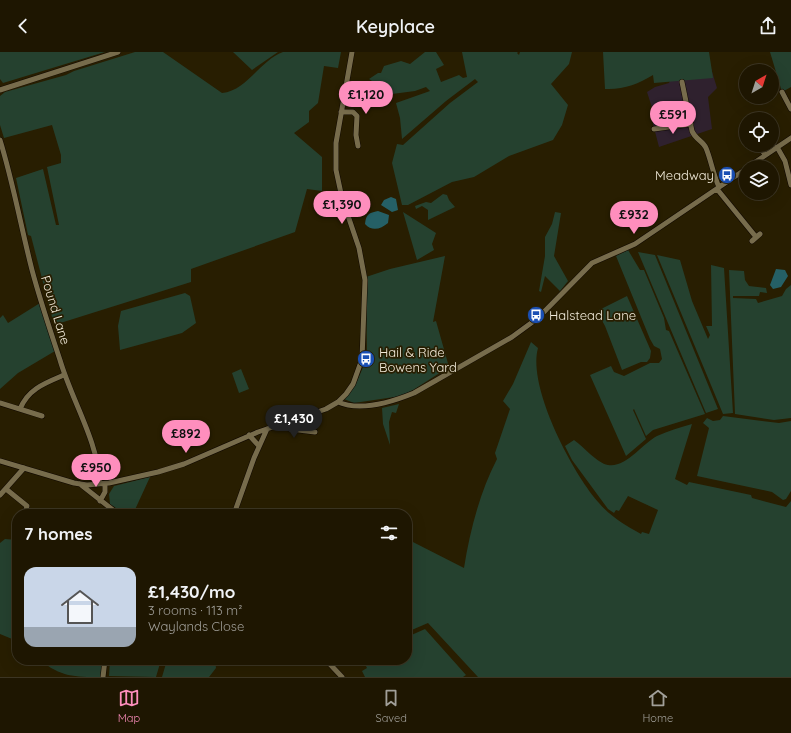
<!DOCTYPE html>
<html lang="en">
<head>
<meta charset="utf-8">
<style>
  body { margin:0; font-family:Quicksand,sans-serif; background:#2b2310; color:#f1f3f6; height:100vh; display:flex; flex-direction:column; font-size:15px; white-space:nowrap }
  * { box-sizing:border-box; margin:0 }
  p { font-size:13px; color:#a19f99 }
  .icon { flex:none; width:22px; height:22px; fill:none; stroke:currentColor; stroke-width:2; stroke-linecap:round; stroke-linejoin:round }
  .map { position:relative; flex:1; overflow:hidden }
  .side { position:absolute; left:12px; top:457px; width:400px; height:156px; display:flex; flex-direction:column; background:#1e1601; border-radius:16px; box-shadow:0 4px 16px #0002,0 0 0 1px #3c3523 }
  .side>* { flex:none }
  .needle { width:26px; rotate:39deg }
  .buttons { position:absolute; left:739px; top:12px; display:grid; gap:8px }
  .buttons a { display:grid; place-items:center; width:40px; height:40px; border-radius:50%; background:#1e1601; box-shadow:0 4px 16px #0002,0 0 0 1px #3c3523; font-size:20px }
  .price { position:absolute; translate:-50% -34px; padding:0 9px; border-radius:14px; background:#fe8ebd; color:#111; font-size:13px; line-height:26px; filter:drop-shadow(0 1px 2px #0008) }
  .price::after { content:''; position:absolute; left:50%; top:24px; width:12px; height:9px; margin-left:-6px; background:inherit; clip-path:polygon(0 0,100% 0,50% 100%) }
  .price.selected { background:#222; color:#fff }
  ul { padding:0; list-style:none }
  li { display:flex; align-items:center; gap:12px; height:100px; padding:0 12px }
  li span { display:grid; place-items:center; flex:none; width:112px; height:80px; border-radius:12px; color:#555 }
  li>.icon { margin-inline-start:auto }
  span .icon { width:48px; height:48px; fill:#fffc; stroke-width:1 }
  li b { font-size:17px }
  h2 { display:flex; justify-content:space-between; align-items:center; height:48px; padding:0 12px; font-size:17px }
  header { display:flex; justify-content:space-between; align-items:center; height:52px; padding:0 12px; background:#1e1601; font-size:18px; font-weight:600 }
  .tabs { display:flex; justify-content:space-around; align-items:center; height:56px; border-top:1px solid #3c3523; background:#1e1601; font-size:11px; color:#a19f99 }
  .tabs a { display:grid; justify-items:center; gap:2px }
  .tabs .selected { color:#fe8ebd }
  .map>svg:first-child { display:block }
  .industrial { fill:#2f212e }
  .green { fill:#25412f }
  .water { fill:#256066 }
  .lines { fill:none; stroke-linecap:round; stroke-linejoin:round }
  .minor-casing { stroke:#100800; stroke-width:6 }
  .minor { stroke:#776c4c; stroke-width:5 }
  .labels { text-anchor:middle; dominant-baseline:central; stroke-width:3.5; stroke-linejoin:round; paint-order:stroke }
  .poi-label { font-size:13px; fill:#f1ead9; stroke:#281e01; text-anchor:start }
  .street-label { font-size:13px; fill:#f1ead9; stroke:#281e01 }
</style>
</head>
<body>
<header><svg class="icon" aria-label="back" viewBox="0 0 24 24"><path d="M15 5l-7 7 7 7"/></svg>Keyplace<svg class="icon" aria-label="share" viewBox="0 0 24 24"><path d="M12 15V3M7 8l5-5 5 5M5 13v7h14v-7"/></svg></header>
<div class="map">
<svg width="791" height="625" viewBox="0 0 791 625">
  <rect width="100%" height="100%" fill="#281e01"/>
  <path class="industrial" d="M710,13l7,23 -9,9 4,32 -53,18 -7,-27 3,-3 -8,-25 8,-5 14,-4 2,-5z"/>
  <path class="green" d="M0,0h105l-102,31 -3,-4z
    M135,0h28l59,41c25,-2 37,-32 61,-41 8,0 47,0 58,0l-3,16 -14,-2 -6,37 -9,8v11l-15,11 28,24v34l-15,-2 -12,43 -104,37v13l-137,43 -23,-89 -3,-1 -12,-57 27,-9 13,56h3l-12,-58 14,-4v-8l-9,-30 -48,13 -4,-13v-29l5,-4 61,-17 8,-4z
    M233,0h45l-26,18z
    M425,0h11l8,13 -8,4 5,13 18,-7 4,3 4,-1 -5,-25h56l-1,1 2,2 1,-3h52l-3,12 -18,20 17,21 -6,20 -9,15 -44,16 -35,21 -22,5 -44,23h-6l-10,-42 5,-19 6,1 47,-42 28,-21 -3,-3 -29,22 -44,38 -2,-21 -4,-15 34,-12 -4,-4 -11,4 -23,3 -23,-15 9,-6h3l3,-7 17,-5 9,3z
    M603,0h106l4,26 -59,5 -1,-8c-15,9 -30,15 -48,14z
    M770,0h21v35l-9,5z
    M443,142l4,1 2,5 6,7 -27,13v-10l-6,-4 -6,3 -1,-3 11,-4 5,1z
    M403,160l33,21 -4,11 2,6 -17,10z
    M555,160l6,1 -7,43 14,25 -8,10 -15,-15 -4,16 -2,-1 6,-35v-19l7,-13z
    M628,198l12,20h4l20,48 2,12 3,1 36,83 -52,16 -7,6 -12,-27 -1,1 13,29 -20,17 -36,-81 21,-9 3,6 10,4 26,-13h9l3,-4 -2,-10 -6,-3 -4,-7 -34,-83z
    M638,200l17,3 63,154 -12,4z
    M657,203l23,5 12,41 16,38 2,-4 -4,-9h6l-1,-61 13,3 9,145 -10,1z
    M445,204l-12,66 3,-1 13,46 -36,23 -12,6 -47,7 -10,-4 11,-13 12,-28 -1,-81 24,-8z
    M729,218l15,1 1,9 4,6 17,2 1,5 -7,-1 -1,4h-26v2l23,1 2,4 24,-7 4,-7 5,-4v133l-17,2 -39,-6z
    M185,241l5,3 6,27 -14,10 -62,17 -2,-24 3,-15z
    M627,244l24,55 -1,7 -3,4h-6l-19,8 -17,-44 -6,-11v-5z
    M40,251l15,48 -37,22 -18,16v-71l3,-3 5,8z
    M531,290l7,6c-11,39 35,126 61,155 12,14 26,22 42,31l1,-2 7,2 9,-24 -30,-14 -9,15 -3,-1 -2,3 -6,-4 -36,-49 -7,-14 9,-6c10,7 23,23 34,25 18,3 34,-21 49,-29 11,-5 24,-9 35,-12l-17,55 12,6 2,-3 62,13 1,3 34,9 5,-6v176h-313l-50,-54 -21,9v-93l57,29c6,-38 16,-76 33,-109l-2,-6 15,-44 -7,-8 10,-17z
    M241,317l8,20 -10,4 -7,-20z
    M399,352l-3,9 -4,-1 -3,10 1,23 -7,-21 -1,-16z
    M723,364l56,7 12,-2v70l-5,8 -3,1 -11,-8 -75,-16 12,-48 -6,-5 4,-5 6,3 7,-1z
    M150,425l-17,37h-8l-15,-10 -1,-10 5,-8z
    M5,487l12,1v101l-17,-7v-91z
    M425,577l41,46 -3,2h-98l-3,-6 5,-3 -4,-8h44v-23z
    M40,608h62l-1,17c-27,0 -40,0 -61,-17z
    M110,608h51l-5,17 -47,-1z
    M167,608h48l1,8 -7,9h-47z"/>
  <path class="water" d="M391,145l5,2 2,11 -6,2 -11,-7 3,-5z
    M378,159l11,4 -1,8c-7,6 -16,9 -23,1 1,-10 4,-11 13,-13z
    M776,217l9,1 3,6 -7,11 -8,2 -3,-4z"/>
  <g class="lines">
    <defs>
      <path id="minor" d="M682,30l10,49c3,8 11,10 14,17 5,12 7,26 13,39
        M0,38l118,-38
        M782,40l9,17
        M341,60h12l4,4 -1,19 2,11
        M654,77l37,-5
        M0,88c13,42 21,87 32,130 8,30 18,60 28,90 12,41 38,81 40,124
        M764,93l-2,5 3,5
        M777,95l8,14 6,24
        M748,115l43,-29
        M717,137l39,48
        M752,189l8,-7
        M338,350c23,10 54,0 76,-9l98,-56 26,-19 54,-55 43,-19 111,-75
        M0,351l42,13
        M20,357c8,-20 25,-26 44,-34
        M286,371l4,6 25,3
        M249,383l10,11
        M0,409l74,22 13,2 22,-2 49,-11 26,-8 74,-32 68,-23 12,-7 8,-8 7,-10 9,-25 3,-79 -6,-32 -17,-50 -6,-28v-27l16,-91
        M80,432l38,30
        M6,437l21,17 -2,8
        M0,443l24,-27
        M100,449l5,-9v-8
        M234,462l20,-56 13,-29
        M326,608l16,17
        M103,625l2,-17"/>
    </defs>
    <use href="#minor" class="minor-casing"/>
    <use href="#minor" class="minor"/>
  </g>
  <defs>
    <symbol id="bus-disc" viewBox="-11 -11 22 22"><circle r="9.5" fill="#1a4fb4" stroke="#281e01"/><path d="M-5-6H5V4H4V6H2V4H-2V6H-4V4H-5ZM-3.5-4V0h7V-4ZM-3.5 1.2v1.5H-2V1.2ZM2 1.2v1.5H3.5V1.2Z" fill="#fff"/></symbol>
  </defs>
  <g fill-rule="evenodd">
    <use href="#bus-disc" x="717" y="113" width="20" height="20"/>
    <use href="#bus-disc" x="526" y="253" width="20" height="20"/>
    <use href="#bus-disc" x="356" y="297" width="20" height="20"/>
  </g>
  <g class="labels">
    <g class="poi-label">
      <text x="714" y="123" text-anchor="end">Meadway</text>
      <text x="549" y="263">Halstead Lane</text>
      <text x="379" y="300">Hail &amp; Ride<tspan x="379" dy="15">Bowens Yard</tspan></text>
    </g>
    <g class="street-label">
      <text transform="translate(56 258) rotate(73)">Pound Lane</text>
    </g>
  </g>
</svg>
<div class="buttons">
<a><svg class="needle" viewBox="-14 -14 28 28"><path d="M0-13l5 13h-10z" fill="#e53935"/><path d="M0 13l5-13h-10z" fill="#a19f99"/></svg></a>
<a><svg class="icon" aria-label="locate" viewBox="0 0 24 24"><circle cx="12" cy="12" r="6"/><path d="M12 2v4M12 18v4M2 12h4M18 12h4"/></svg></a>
<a><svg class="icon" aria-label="layers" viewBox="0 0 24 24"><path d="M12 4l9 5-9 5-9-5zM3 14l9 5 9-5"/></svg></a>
</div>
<b class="price" style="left:366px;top:63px">£1,120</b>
<b class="price" style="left:673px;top:83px">£591</b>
<b class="price" style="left:342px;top:173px">£1,390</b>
<b class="price" style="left:634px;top:183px">£932</b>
<b class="price selected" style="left:294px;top:387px">£1,430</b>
<b class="price" style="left:186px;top:402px">£892</b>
<b class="price" style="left:96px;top:436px">£950</b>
<section class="side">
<h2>7 homes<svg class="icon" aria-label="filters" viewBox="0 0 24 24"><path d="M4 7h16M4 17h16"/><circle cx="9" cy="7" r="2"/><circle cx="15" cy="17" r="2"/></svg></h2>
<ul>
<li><span style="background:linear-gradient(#c9d6e8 75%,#9aa5b1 0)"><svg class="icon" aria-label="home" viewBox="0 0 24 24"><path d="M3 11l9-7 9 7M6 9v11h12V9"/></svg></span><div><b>£1,430/mo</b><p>3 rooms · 113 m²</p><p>Waylands Close</p></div></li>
</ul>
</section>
</div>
<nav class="tabs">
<a class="selected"><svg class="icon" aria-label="map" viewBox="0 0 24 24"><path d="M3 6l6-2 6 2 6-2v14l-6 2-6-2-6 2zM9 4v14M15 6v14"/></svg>Map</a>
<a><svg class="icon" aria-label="saved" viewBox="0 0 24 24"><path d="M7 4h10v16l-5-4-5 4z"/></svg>Saved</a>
<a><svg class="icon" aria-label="home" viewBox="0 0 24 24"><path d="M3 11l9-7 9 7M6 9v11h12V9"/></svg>Home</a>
</nav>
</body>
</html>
